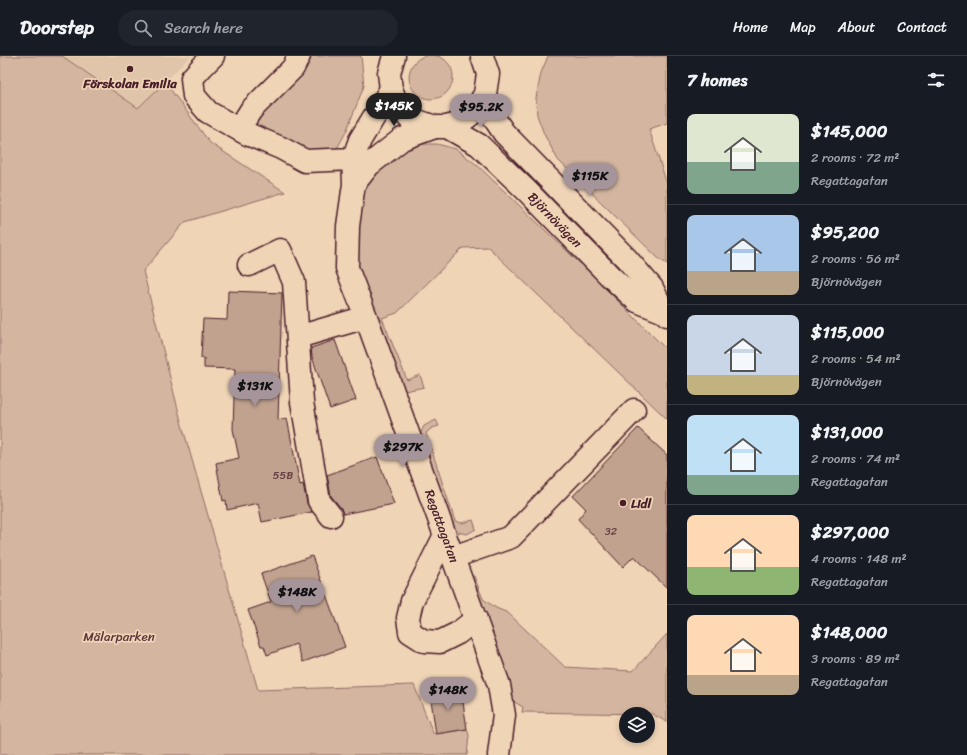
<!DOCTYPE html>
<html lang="en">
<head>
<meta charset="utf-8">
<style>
  body { margin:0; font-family:Sriracha,sans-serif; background:#20242c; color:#f1f3f6; height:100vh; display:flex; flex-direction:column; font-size:15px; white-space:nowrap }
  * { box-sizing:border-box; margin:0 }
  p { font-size:13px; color:#9ea1a6 }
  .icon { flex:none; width:22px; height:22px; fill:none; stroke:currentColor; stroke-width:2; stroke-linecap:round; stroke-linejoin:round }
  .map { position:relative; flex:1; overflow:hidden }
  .panel { display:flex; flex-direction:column; background:#171b24; width:300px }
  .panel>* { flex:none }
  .controls { position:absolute; left:619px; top:651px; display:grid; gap:8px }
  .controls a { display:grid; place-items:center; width:36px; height:36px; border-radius:50%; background:#171b24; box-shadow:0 2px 6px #0003; font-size:20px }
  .price { position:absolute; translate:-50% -34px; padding:0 9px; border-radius:14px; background:#a6949b; color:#111; font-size:13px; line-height:26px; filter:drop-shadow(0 1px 2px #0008) }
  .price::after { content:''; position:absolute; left:50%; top:24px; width:12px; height:9px; margin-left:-6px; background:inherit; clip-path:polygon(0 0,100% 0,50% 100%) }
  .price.active { background:#222; color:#fff }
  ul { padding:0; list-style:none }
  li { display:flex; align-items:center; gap:12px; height:100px; padding:0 20px }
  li+li { border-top:1px solid #363941 }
  li span { display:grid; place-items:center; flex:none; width:112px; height:80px; border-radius:8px; color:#555 }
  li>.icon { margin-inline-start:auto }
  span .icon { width:48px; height:48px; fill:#fffc; stroke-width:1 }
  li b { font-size:17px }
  h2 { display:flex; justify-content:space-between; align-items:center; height:48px; padding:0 20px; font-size:17px }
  header { display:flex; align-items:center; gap:24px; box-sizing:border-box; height:56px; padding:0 20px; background:#171b24; border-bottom:1px solid #363941 }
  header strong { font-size:19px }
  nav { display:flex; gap:22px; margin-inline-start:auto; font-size:14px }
  .search { width:280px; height:36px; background:#20242c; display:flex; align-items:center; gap:10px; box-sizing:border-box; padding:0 14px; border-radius:22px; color:#9ea1a6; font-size:15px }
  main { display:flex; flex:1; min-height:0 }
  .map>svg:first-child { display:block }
  .built { fill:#e1c5aa }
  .green { fill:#d4b6a0; stroke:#8f6a66 }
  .building { fill:#c1a28f; stroke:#4a1f2b }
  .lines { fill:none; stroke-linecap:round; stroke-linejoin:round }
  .minor-casing { stroke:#4a1f2b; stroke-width:25 }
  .major-casing { stroke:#4a1f2b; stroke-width:25 }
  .minor { stroke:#efd4b6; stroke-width:22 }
  .major { stroke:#efd4b6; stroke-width:22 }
  .poi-dot { fill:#4a1f2b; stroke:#efd4b6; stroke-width:1.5 }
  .labels { text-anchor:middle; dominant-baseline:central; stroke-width:3.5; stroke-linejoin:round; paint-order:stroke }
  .number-label { font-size:11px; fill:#684044 }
  .poi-label { font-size:13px; font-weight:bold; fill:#4a1f2b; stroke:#efd4b6 }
  .street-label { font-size:13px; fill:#4a1f2b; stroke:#efd4b6 }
  .park-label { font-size:13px; fill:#5f363d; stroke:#efd4b6 }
</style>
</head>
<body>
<header>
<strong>Doorstep</strong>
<div class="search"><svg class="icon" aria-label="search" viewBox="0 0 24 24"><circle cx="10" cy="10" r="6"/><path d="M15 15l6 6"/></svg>Search here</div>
<nav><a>Home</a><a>Map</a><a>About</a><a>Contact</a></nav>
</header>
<main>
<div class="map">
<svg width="667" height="699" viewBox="0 0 667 699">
  <rect width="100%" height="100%" fill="#efd4b6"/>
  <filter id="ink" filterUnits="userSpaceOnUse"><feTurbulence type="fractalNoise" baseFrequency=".025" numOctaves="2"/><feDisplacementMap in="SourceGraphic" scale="8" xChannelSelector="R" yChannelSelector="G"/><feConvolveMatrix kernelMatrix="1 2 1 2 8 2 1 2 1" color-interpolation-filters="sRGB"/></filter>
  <g filter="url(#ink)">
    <path class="built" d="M62,0h129l-53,52z"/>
    <path class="green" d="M409 21a22 22 0 1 1 44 0a22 22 0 1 1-44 0Z
      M0,0h62l76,52 27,-26 45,61 75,49 -100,30 -42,49 39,154 76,265 156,-5 19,48 3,1 31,-5 2,6 -2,20h-467z
      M308,0h53l3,30 -18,46 -11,20 -14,13 -67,-35 4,-15z
      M548,0h119v67l-18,6 18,55v80l-8,-5 -101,-99 -14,-26 -7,-19 -1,-17 5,-25z
      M409,88h28l19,5 21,16 113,108 77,77v69l-179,-172 -25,1 -66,65 -15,5 25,62 13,-5 4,12 -19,4 -12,-13 -42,-134 15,-64z
      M436,364l3,6 -7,2 -6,5 29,88 7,2 11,-3 3,9 -9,5 -15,-3 -34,-92 6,-13z
      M474,520l9,23 13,9 12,5 57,54 68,4 34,-37v88l-15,-8h-4l-126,-2 1,-5 -17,-10 -40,-120z"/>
    <path class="building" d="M228,235l54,2 -4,127 9,-2 13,67 3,-1 4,19 5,9 -50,10 -4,-19 -31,7 -1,-10 -3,1 -7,-38 23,-5 -6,-29 2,-60 -31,-1v-10h-3l2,-39 24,1z
      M335,284l21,60 -26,9 -18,-52 -1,-9z
      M638,372l29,27v133l-33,-32 -11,11 -45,-48 8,-10 -13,-13z
      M377,401l17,47 -51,10 -2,-6 -10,-12 -4,-21z
      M312,500l33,91 -42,15 -7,-18 -29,11 -3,-9h-3l-13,-36 23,-8 -10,-28z
      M461,633l6,40 -31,5 -6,-41z"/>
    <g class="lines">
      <defs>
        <path id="minor" d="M213,0l-11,11 -10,11 2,18 14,16 37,21 36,15 24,13 48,-2
          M391,33l-31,51 -7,19 1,25 -6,42 -1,42 19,49 133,368 5,30 -5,40
          M239,73l12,-19 42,-42 6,-12
          M354,128l15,-19 33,-26 33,-12
          M249,209l31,-15 14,32 8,120 17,99 12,15
          M298,281l68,-20
          M445,479l-33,66 -4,17 2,14 14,9 16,1 18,-9 18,-14
          M453,501l58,-20 123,-127"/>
        <path id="major" d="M394,0l-5,17 2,16 7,17 11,12 26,9h12l14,-5 13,-10 11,-18 3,-20 -6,-18
          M485,38l7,21 12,18 122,125 26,30 12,24 3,3
          M447,71l32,18 48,46 82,84 28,26 27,11"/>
      </defs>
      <use href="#minor" class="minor-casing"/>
      <use href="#major" class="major-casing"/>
      <use href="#minor" class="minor"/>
      <use href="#major" class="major"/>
    </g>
  </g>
  <g class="poi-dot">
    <circle cx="130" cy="13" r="4"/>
    <circle cx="623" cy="447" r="4"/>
  </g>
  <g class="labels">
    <g class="number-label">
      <text x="283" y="419">55B</text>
      <text x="611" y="475">32</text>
    </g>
    <g class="poi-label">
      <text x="130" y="27">Förskolan Emilia</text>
      <text x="631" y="447" text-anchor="start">Lidl</text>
    </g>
    <g class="street-label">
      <text transform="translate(555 164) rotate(46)">Björnövägen</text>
      <text transform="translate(442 470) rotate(70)">Regattagatan</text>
    </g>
    <g class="park-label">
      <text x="119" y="580">Mälarparken</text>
    </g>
  </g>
</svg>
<div class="controls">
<a><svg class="icon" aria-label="layers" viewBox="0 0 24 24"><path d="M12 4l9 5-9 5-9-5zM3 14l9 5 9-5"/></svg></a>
</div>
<b class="price active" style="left:394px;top:71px">$145K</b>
<b class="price" style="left:481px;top:72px">$95.2K</b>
<b class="price" style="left:590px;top:141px">$115K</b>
<b class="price" style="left:255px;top:351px">$131K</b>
<b class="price" style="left:403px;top:412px">$297K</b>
<b class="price" style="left:297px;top:557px">$148K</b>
<b class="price" style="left:448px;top:655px">$148K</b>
</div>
<section class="panel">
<h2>7 homes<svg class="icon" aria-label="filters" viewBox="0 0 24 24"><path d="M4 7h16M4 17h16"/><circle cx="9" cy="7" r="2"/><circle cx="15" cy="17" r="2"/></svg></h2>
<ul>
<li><span style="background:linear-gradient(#dfe7d0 60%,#7fa58c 0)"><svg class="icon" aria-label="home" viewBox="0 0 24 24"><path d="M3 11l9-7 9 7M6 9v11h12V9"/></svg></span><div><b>$145,000</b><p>2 rooms · 72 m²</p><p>Regattagatan</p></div></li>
<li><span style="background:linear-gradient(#a9c7e8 70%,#b9a48a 0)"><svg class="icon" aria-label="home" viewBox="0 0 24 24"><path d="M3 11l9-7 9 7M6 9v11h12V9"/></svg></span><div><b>$95,200</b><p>2 rooms · 56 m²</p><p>Björnövägen</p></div></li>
<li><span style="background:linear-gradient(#c9d6e8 75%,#c2b280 0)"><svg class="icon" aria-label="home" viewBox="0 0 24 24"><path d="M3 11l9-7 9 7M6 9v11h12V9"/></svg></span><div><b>$115,000</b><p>2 rooms · 54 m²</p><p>Björnövägen</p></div></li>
<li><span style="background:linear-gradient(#bfe0f5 75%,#7fa58c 0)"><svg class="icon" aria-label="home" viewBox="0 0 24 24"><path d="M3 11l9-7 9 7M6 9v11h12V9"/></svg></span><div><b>$131,000</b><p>2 rooms · 74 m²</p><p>Regattagatan</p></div></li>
<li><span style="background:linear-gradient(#ffd9b3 65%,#8fb573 0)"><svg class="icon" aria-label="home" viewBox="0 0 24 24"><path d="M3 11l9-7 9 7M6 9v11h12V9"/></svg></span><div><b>$297,000</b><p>4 rooms · 148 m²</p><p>Regattagatan</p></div></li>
<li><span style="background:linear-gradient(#ffd9b3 75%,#b9a48a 0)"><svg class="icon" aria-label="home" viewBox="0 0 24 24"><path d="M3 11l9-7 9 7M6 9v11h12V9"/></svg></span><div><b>$148,000</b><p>3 rooms · 89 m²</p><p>Regattagatan</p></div></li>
</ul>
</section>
</main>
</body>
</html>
